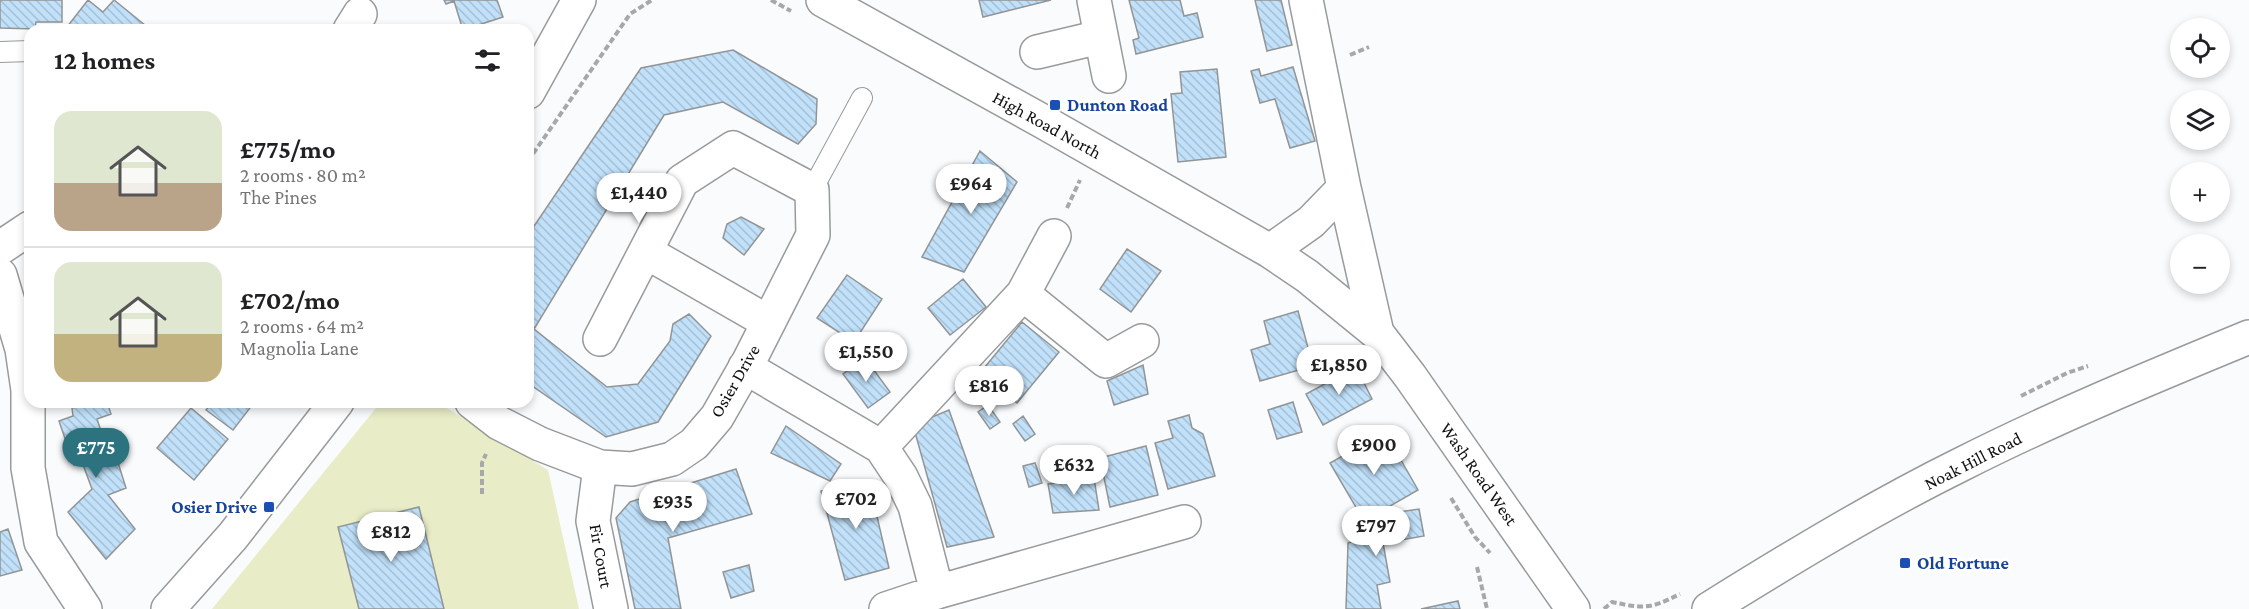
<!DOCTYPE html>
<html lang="en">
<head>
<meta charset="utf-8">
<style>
  body { margin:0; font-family:"Crimson Pro",serif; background:#f6f6f6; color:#202124; height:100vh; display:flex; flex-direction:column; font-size:22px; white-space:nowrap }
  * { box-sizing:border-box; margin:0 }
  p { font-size:20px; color:#757577 }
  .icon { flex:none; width:33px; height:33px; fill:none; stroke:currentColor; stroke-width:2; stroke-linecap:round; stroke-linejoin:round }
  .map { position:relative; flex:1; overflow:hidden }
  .drawer { position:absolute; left:24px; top:24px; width:510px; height:384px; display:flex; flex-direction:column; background:#fff; border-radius:18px; box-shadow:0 3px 9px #0003 }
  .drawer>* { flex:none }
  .buttons { position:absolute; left:2170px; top:18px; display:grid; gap:12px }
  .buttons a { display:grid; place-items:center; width:60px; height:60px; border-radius:50%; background:#fff; box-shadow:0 3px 9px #0003; font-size:30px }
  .price { position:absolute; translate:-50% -51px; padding:0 14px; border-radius:21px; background:#fff; color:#222; font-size:20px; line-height:39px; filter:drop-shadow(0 2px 3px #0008) }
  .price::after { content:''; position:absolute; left:50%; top:36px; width:18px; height:14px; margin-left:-9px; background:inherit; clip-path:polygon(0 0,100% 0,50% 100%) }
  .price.selected { background:#2c737f; color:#fff }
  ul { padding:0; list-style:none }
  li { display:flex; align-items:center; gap:18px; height:150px; padding:0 30px }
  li+li { border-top:2px solid #e0e0e0 }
  li span { display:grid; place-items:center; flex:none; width:168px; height:120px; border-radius:18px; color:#555 }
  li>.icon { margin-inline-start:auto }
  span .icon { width:72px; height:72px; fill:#fffc; stroke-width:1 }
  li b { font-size:26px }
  h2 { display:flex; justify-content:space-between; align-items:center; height:72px; padding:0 30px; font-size:26px }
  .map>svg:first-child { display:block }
  .park { fill:#e8edc7 }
  .building { fill:url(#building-back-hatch); stroke:#929495; stroke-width:1.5 }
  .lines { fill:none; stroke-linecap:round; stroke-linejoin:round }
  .service-casing { stroke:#989a9b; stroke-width:22 }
  .minor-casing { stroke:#989a9b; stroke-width:36 }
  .tertiary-casing { stroke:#989a9b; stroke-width:36 }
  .primary-casing { stroke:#989a9b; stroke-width:36 }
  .path { stroke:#a6a8aa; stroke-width:4; stroke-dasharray:6 3; stroke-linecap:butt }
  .service { stroke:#fff; stroke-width:20 }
  .minor { stroke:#fff; stroke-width:33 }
  .tertiary { stroke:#fff; stroke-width:33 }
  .primary { stroke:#fff; stroke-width:33 }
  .transit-dot { fill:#1a4fb4; stroke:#fff; stroke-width:2 }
  .labels { text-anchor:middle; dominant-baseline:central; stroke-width:6; stroke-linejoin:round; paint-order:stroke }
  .transit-label { font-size:18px; font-weight:bold; fill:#164399; stroke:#fff; text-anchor:start }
  .street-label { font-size:18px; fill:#0e0f10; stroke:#fff }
</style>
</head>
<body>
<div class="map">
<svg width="2249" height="609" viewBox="0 0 2249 609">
  <defs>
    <pattern id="building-back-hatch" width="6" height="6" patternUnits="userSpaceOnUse" patternTransform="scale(1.5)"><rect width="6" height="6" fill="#c1e1fa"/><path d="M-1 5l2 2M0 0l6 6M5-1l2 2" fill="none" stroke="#a5c0d5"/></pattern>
  </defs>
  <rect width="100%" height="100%" fill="#f9fbfd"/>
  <path class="park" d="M381,402h56l111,68 31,139h-367z"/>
  <path class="building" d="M0,0h62v22h-26l-1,7 -35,-1z
    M88,0l15,12 11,-12 37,30h-81l-3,-3z
    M444,0h53l6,17 -40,13 -9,-29 -8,3z
    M979,0h72l-68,17z
    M1129,0h51l4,16 13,-3 6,24 -67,17 -3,-14 6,-2z
    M1255,0h26l11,45 -25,6z
    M733,50l84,49 -1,25 -18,20 -75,-42 -59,13 -130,214 73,58 31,-3 32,-43 3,-17 16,-10 22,22 -53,86 -52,15 -78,-54v-148l113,-167z
    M1293,67l22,74 -25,7 -15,-49 -15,4 -9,-32 8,-2 2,7z
    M1217,69l9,88 -48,5 -7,-68 11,-1 -2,-21z
    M980,151l37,31 -53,90 -42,-15z
    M741,217l23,12 -20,26 -21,-17 4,-14z
    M1127,249l34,22 -30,41 -31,-23z
    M847,275l35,24 -28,43 -37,-24z
    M963,279l23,28 -36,28 -22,-27z
    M1298,311l15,55 -53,15 -9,-31 19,-6 -6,-23z
    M1022,322l37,30 -42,51 -37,-30z
    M865,358l25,34 -22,16 -25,-34z
    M1143,365l5,29 -34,11 -7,-24z
    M1356,367l16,32 -49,26 -17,-31z
    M92,402h15l4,12 -14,5 12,36 6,-2 11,35 -18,7 27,34 -29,30 -38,-47 24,-23 -10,-27 -8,3 -15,-44 14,-5 -1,-8z
    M213,402h37l3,2 -20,26 -27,-20z
    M1293,402l9,30 -25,7 -9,-29z
    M988,405l12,17 -10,7 -12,-17z
    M191,408l37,31 -34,41 -37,-32z
    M949,410l45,127 -47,10 -34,-122z
    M1189,415l3,13 11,6 12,42 -47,13 -13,-46 18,-5 -5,-17z
    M1023,416l12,18 -10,7 -12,-17z
    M786,426l55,38 -11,17 -59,-28z
    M1385,432l33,58 -54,31 -34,-58z
    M1146,446l12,49 -48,12 -10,-49z
    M1035,463l7,20 -13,4 -6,-21z
    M736,469l16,45 -84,24 13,71h-46l-19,-91 14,-16z
    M1094,478l5,32 -46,3 -5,-29z
    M869,482l20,86 -44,12 -24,-89z
    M419,507l25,102h-85l-21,-82z
    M1419,509l5,27 -41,7 7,39 -13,3 4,24h-35l2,-66 15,-5 2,-12 27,-13z
    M8,529l14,41 -22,6v-44z
    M749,565l5,26 -23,7 -8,-26z
    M1458,601l2,8h-39z"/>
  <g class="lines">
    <defs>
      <path id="service" d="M0,52l30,-1
        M812,190l50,-92"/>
      <path id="minor" d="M1094,0l15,76
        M350,30l10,-16
        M1037,52l63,-15
        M0,248l30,-20
        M646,252l122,70
        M0,275l22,74 6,41v78l13,74 44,67
        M1023,294l83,67 36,-20
        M745,367l136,80 20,30 14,29 22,86
        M472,402l27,21 41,21 60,23 32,2 40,-10 22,-15 23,-27 32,-56 64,-126 -1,-45 -79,-42 -51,33 -82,158
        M881,447l142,-153 31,-58
        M600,467l-7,54 18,88
        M886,609l51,-17 247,-70"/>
      <path id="tertiary" d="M823,0l219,121 228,130 37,25 70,57 33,43 163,233
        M1306,0l38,188 33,145
        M528,92l51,-92
        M1270,251l41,-29 33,-34
        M168,609l65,-73 104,-134"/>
      <path id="primary" d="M1709,609c82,-51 166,-102 253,-145 93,-47 190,-87 287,-127"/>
    </defs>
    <use href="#service" class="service-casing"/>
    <use href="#minor" class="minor-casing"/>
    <use href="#tertiary" class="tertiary-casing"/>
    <use href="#primary" class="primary-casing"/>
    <path class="path" d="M771,0l20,11
      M1350,55l19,-8
      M528,161l102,-147 22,-14
      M1067,208l13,-28
      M2021,396l46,-23 21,-7
      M482,494v-31l4,-9
      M1451,498l24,39 15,16
      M1477,567l10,42
      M1604,609l8,-7c33,7 38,7 68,-8"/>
    <use href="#service" class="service"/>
    <use href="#minor" class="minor"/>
    <use href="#tertiary" class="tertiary"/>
    <use href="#primary" class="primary"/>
  </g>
  <g class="transit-dot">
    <rect x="1049" y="99" width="12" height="12" rx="3"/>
    <rect x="263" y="501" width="12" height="12" rx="3"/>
    <rect x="1899" y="557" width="12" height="12" rx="3"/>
  </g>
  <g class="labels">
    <g class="transit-label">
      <text x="1067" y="105">Dunton Road</text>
      <text x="257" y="507" text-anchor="end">Osier Drive</text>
      <text x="1917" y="563">Old Fortune</text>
    </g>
    <g class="street-label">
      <text transform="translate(1047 125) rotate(29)">High Road North</text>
      <text transform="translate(735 381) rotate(-60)">Osier Drive</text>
      <text transform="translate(1973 461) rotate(-27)">Noak Hill Road</text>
      <text transform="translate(1479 474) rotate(55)">Wash Road West</text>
      <text transform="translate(601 556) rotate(80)">Fir Court</text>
    </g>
  </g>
</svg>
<div class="buttons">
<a><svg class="icon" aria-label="locate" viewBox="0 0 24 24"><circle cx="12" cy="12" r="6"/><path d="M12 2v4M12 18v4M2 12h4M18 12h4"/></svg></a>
<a><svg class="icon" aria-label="layers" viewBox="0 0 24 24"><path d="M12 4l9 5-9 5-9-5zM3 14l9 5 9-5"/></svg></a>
<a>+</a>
<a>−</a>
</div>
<b class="price" style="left:971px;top:215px">£964</b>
<b class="price" style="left:639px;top:224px">£1,440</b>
<b class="price" style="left:866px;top:383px">£1,550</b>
<b class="price" style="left:1339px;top:396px">£1,850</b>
<b class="price" style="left:989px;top:417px">£816</b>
<b class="price" style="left:1374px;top:476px">£900</b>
<b class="price selected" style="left:96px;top:479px">£775</b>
<b class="price" style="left:1074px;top:496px">£632</b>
<b class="price" style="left:856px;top:530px">£702</b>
<b class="price" style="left:673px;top:533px">£935</b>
<b class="price" style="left:1376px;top:557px">£797</b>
<b class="price" style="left:391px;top:563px">£812</b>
<section class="drawer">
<h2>12 homes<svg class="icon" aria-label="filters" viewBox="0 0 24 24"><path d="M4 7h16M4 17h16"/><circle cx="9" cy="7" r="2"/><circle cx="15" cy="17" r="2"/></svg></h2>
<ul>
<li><span style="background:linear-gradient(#dfe7d0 60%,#b9a48a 0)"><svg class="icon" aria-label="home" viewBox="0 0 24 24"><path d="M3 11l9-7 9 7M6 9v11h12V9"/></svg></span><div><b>£775/mo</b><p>2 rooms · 80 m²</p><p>The Pines</p></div></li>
<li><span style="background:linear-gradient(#dfe7d0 60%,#c2b280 0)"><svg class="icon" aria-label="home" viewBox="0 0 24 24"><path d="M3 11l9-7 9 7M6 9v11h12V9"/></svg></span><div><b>£702/mo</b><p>2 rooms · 64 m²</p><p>Magnolia Lane</p></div></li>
</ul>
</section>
</div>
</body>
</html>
